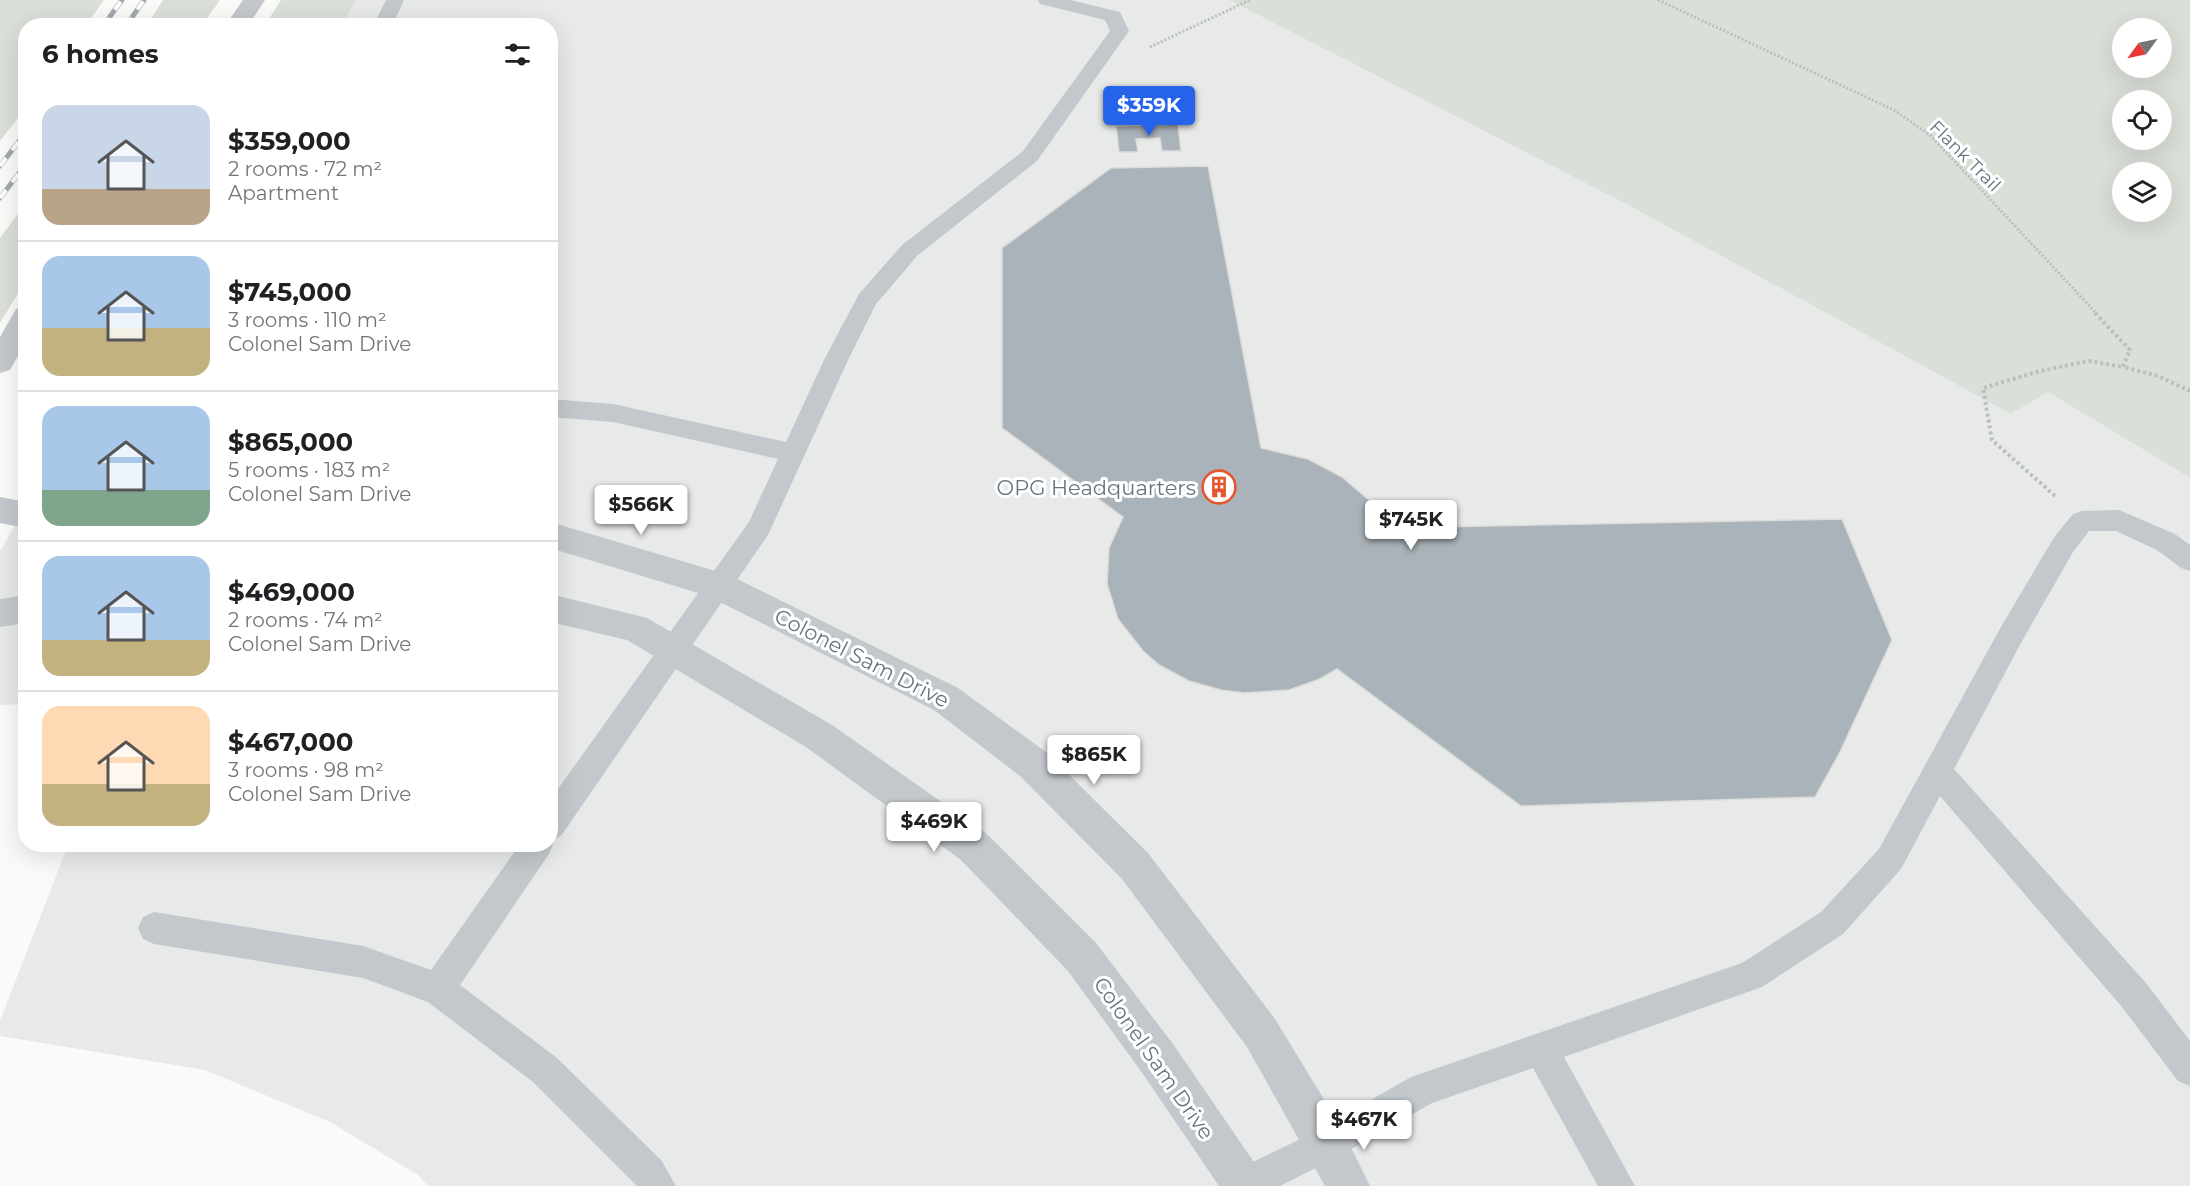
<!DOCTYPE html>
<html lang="en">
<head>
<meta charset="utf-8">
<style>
  body { margin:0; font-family:Montserrat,sans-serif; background:#f2f2f2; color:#202124; height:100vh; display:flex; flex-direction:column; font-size:22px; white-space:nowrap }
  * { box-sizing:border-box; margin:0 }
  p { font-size:20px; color:#757577 }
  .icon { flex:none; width:33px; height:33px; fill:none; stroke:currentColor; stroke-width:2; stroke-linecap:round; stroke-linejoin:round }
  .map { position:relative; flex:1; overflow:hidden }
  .side { position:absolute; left:18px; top:18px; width:540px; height:834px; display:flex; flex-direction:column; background:#fff; border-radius:24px; box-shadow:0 6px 24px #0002 }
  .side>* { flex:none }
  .needle { width:39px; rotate:237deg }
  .buttons { position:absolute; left:2112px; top:18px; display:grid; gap:12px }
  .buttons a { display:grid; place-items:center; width:60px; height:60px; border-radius:50%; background:#fff; box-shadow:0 6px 24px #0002; font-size:30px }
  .price { position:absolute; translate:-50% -51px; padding:0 14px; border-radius:6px; background:#fff; color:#222; font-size:20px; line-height:39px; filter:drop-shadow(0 2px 3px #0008) }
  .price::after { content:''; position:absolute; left:50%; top:36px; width:18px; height:14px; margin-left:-9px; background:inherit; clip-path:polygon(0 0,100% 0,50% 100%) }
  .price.active { background:#2563eb; color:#fff }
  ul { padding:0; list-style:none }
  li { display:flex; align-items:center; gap:18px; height:150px; padding:0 24px }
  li+li { border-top:2px solid #e0e0e0 }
  li span { display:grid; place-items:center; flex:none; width:168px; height:120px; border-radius:18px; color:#555 }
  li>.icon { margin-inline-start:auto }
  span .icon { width:72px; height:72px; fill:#fffc; stroke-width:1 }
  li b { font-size:26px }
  h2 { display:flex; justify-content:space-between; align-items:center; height:72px; padding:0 24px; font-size:26px }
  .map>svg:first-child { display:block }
  .built { fill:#e8e9e9 }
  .green { fill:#dadfd7; fill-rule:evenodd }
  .building { fill:#aab3b9; stroke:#dcdcda; stroke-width:1.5 }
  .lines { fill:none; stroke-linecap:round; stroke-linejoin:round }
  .path-far1 { stroke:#bbbfc2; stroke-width:3; stroke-dasharray:2 2; stroke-linecap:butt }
  .path { stroke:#bbbfc2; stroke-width:4; stroke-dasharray:3 3; stroke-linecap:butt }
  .service { fill:#c3c8cc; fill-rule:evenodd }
  .minor { fill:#c3c8cc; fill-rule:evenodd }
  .tertiary { fill:#c3c8cc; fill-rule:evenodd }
  .rail-casing { stroke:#a2aab0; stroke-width:5 }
  .rail { stroke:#fff; stroke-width:4; stroke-dasharray:10; stroke-linecap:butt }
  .labels { text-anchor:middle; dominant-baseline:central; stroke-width:6; stroke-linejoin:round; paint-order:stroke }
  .far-street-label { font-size:18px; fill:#657683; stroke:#fff }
  .poi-label { font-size:21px; fill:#657683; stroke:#fff; text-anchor:end }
  .street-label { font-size:21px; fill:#657683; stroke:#fff }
</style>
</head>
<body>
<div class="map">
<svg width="2190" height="1186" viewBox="0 0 2190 1186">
  <rect width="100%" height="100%" fill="#fafaf8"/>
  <path class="built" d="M332,0h897l399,205 383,209 37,-22 142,86v708h-1762l-10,-11 -88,-53 -125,-52 -205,-34v-15l68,-176 482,-1v-818l-234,-1z
    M25,509v195l-25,1v-154z"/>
  <path class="green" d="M0,0h104l-18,25 -60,1 -1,83 -25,32z
    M163,0h57l-18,25h-55z
    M281,0h75l-15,25h-76z
    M1229,0h961v478l-142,-86 -37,22 -383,-209zM2122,28h40v40h-40zM2122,100h40v40h-40zM2162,172v40h-40v-40z
    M25,204v78l-25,41v-85z"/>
  <path class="building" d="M1178,124l3,27h-19l-2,-13 -24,1 2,13h-19l-3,-26z
    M1208,166l53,282 47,11 34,18 28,24 18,27 454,-9 50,121 -53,114 -24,43 -294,9 -184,-137 -17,10 -31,11 -45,3 -23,-3 -32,-9 -30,-16 -16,-14 -25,-32 -11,-35 2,-36 14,-31 -121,-89v-180l109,-80z"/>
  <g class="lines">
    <path class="path-far1" d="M1658,0l236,110 37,26 166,178
      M1150,47l100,-47"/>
    <path class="path" d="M2095,313l35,37 -7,17 35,9 32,15
      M2055,496l-63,-56 -9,-52 57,-17 49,-10 34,6"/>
    <path class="service" d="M386,0h18l-12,26h-19z
      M1038,0h32l50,12 9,19 -92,130 -119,94 -42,49 -27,54 -81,177 -207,301 -10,4 2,4 -4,10 -89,131 97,73 104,102 15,26h-39l-104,-104 -105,-80 -65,-24 -209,-34 -11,-5 -5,-11 5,-11 11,-5 209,34 68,24 89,-126h30v-44l199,-278 29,-63 -165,-37 -63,-5v-18l63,5 173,38 39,-84 34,-64 43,-49 121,-94 87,-120 -5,-11 -65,-16z
      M2119,510l56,24 15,11v26l-9,-3 -24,-18 -41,-19h-27l-16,21 -51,89 -68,128 192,214 44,58v45l-12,-5 -56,-74 -182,-211 -39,73 -58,65 -81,53 -198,70 71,129h-37l-65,-118 -101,35 -93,53 -59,30h-55l5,-13 85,-41 96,-55 331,-114 79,-51 58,-63 123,-224 53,-89 18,-22 9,-3z"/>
    <path class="minor" d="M243,0h22l-17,26h-23z
      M26,306v36l-16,28 -10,3v-36l16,-28z"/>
    <path class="tertiary" d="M0,497l26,5v26l-26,-5z
      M550,522l179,53 229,113 88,64 102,101 127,166 67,110 28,57h-45l-78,-139 -125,-168 -102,-103 -86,-66 -226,-114 -158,-48z
      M550,594l97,24 185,107 155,109 109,109 77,101 87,127 7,15h-48l-76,-112 -75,-103 -107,-111 -155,-113 -179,-107 -77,-18z
      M26,595v28l-26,4v-28z"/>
    <defs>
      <path id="rail" d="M103,26l19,-26
        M126,26l18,-26
        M0,166l26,-34
        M0,198l26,-34"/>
    </defs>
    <use href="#rail" class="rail-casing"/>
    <use href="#rail" class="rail"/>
  </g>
  <defs>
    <symbol id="building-ring" viewBox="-11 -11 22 22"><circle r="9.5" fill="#fff" stroke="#e4572e" stroke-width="1.5"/><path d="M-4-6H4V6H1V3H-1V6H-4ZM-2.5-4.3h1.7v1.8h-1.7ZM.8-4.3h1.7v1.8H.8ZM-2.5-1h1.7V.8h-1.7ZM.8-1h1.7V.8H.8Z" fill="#e4572e"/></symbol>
  </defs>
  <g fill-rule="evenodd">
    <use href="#building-ring" x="1200" y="468" width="38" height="38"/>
  </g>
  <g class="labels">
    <g class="far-street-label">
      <text transform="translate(1965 156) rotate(45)">Flank Trail</text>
    </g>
    <g class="poi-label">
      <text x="1196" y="487">OPG Headquarters</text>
    </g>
    <g class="street-label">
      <text transform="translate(862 658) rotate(27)">Colonel Sam Drive</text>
      <text transform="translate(1154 1058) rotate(55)">Colonel Sam Drive</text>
    </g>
  </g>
</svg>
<div class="buttons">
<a><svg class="needle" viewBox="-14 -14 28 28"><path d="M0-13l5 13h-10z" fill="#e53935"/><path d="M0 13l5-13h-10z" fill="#757577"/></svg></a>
<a><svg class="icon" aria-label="locate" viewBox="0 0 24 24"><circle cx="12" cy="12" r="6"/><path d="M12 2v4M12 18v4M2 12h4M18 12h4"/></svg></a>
<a><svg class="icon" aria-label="layers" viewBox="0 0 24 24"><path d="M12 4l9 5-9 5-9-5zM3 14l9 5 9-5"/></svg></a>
</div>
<b class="price active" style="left:1149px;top:137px">$359K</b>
<b class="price" style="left:641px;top:536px">$566K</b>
<b class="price" style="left:1411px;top:551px">$745K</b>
<b class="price" style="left:1094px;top:786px">$865K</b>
<b class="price" style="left:934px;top:853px">$469K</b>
<b class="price" style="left:1364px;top:1151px">$467K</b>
<section class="side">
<h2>6 homes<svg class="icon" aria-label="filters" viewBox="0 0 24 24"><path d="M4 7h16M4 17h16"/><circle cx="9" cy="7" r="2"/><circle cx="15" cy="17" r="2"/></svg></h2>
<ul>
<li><span style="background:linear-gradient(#c9d6e8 70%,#b9a48a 0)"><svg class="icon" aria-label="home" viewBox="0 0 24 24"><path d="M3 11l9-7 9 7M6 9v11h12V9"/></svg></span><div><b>$359,000</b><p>2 rooms · 72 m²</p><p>Apartment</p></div></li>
<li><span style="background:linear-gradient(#a9c7e8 60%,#c2b280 0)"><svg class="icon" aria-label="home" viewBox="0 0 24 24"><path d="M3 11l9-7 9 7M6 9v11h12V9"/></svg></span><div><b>$745,000</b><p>3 rooms · 110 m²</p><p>Colonel Sam Drive</p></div></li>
<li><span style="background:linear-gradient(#a9c7e8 70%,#7fa58c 0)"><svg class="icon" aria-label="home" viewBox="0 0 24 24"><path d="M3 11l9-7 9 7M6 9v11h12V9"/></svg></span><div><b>$865,000</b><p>5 rooms · 183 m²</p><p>Colonel Sam Drive</p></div></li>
<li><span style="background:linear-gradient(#a9c7e8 70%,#c2b280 0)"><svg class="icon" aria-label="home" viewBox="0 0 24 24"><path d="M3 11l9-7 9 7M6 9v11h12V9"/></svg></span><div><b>$469,000</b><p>2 rooms · 74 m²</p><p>Colonel Sam Drive</p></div></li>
<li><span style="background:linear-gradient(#ffd9b3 65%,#c2b280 0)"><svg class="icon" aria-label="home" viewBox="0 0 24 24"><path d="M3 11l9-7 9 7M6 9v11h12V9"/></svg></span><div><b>$467,000</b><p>3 rooms · 98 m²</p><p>Colonel Sam Drive</p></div></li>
</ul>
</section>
</div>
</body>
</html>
